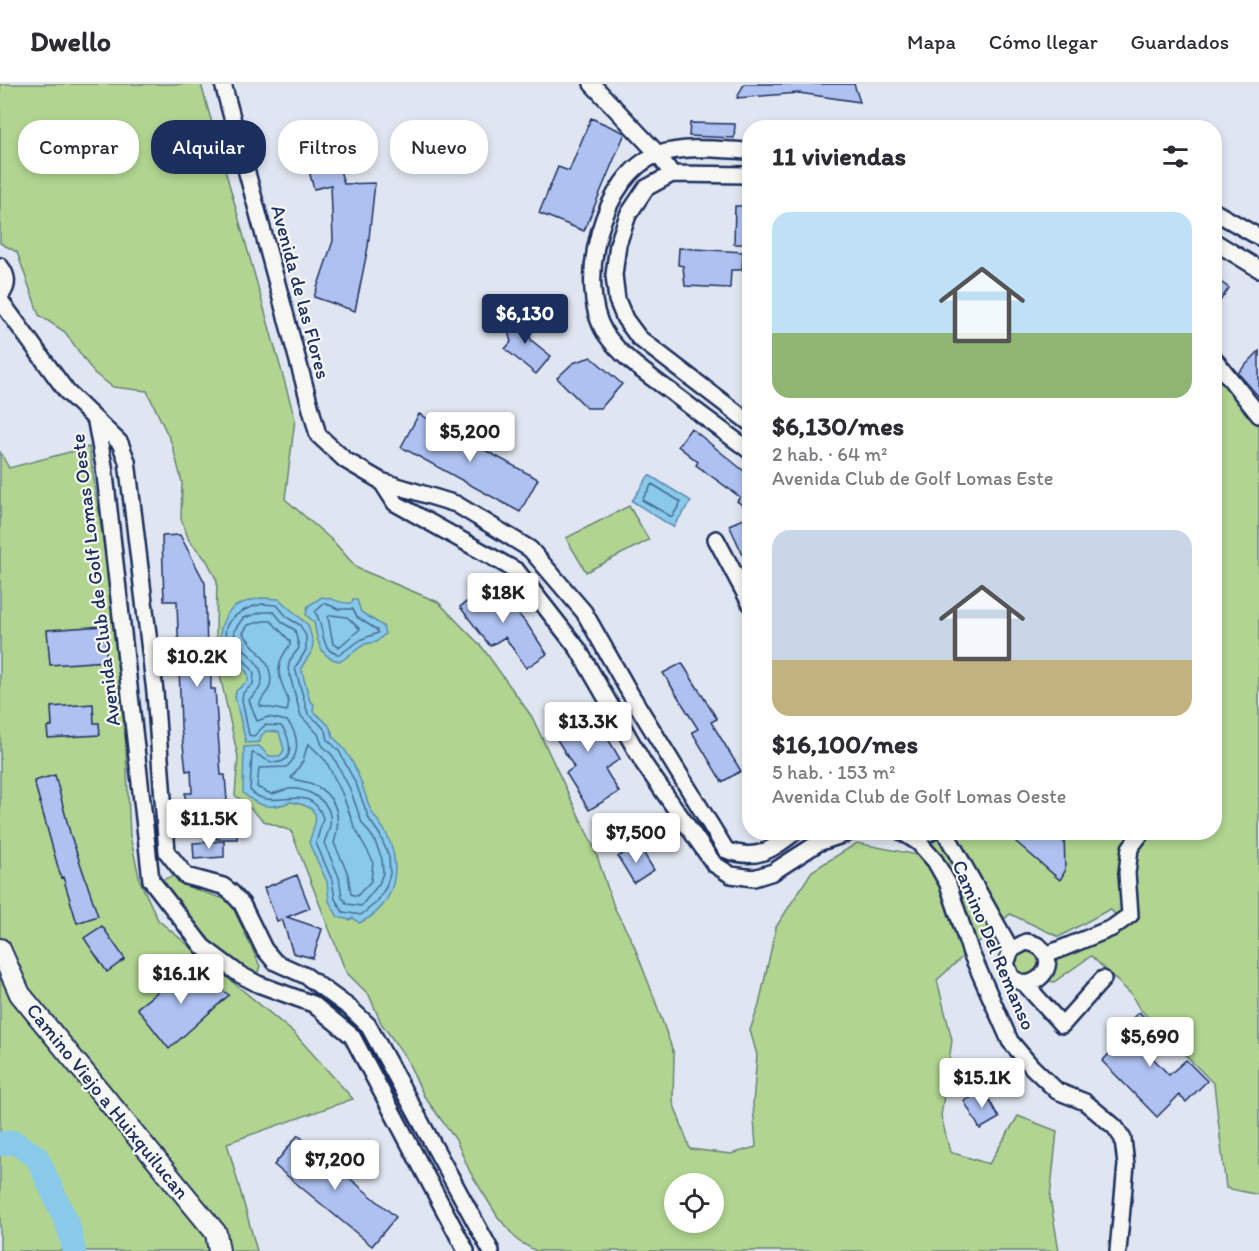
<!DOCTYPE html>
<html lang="es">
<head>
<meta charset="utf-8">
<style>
  body { margin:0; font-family:Itim,sans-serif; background:#f2f2f3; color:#2b2b33; height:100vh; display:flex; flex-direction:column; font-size:22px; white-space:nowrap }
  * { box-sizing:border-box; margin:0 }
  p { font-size:20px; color:#7c7c81 }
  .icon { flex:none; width:33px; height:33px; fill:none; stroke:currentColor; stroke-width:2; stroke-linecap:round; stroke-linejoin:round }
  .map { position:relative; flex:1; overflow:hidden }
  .side { position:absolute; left:742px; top:36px; width:480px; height:720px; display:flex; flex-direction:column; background:#fff; border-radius:24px; box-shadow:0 3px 9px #0003 }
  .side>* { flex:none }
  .top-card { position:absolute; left:18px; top:36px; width:570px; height:54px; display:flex; gap:12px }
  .tools { position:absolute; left:664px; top:1089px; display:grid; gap:12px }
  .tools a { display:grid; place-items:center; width:60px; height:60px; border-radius:50%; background:#fff; box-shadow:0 3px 9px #0003; font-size:30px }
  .price { position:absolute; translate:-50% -51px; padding:0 14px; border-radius:6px; background:#fff; color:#222; font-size:20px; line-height:39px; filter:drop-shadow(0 2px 3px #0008) }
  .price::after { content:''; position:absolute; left:50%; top:36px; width:18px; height:14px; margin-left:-9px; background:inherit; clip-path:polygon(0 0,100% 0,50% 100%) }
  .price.active { background:#1b2f5e; color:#fff }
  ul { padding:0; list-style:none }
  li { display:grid; align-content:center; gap:12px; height:318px; padding:0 30px }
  li span { display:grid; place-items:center; height:186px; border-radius:18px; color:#555 }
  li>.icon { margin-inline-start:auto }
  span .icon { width:108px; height:108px; fill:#fffc; stroke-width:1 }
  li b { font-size:26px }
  h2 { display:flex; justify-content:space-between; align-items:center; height:72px; padding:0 30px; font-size:26px }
  .pill { padding:0 21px; border-radius:24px; background:#fff; box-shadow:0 3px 9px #0003; font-size:21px; line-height:54px }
  .pill.active { background:#1b2f5e; color:#fff }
  header { display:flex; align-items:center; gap:36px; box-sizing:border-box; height:84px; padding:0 30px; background:#fff; border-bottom:2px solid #e1e1e2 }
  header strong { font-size:28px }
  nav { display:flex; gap:33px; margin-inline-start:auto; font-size:21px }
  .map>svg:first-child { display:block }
  .green { fill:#b1d590; stroke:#668277; stroke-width:1.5; fill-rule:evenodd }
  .water { fill:#89c9ea; stroke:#5d8bb2; stroke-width:1.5 }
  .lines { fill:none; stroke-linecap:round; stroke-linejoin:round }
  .shore { stroke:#476d96; stroke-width:1.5 }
  .river { stroke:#89c9ea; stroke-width:24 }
  .building { fill:#aec1f0; stroke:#1b2f5e; stroke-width:1.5 }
  .minor-casing { stroke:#1b2f5e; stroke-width:20 }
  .secondary-casing { stroke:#1b2f5e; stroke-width:24 }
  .minor { stroke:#f6f6f2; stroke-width:15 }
  .secondary { stroke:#f6f6f2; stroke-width:20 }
  .labels { text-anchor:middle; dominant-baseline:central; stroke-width:4.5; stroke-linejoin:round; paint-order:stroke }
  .street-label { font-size:20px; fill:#1b2f5e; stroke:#f6f6f2 }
</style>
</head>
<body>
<header>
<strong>Dwello</strong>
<nav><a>Mapa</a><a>Cómo llegar</a><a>Guardados</a></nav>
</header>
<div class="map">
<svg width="1259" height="1167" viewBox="0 0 1259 1167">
  <rect width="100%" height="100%" fill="#e0e6f1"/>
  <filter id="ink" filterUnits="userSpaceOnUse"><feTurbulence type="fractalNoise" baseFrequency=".0167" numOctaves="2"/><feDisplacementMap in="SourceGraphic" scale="12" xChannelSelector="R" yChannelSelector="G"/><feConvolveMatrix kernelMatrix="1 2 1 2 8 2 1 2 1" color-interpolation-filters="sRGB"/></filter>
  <g filter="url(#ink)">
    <path class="green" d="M0,0h201l94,335 -10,80 48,42 24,27 81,34 44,45 50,70 63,133 19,57 19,36 19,49 22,62 -1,48 17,47 41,5 25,-7 -3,-43 4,-49 -7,-25 9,-25 17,-78 36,-56 45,-28 61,12 27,-22 270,-1v-463l44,57v769l-33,-7 -12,-104 -75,-76 -8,-14 -40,-38 -37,26 -12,-2 6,-16 77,-39 -15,-16 -51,28 -49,-23 -73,66 15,60 -11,76 9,36 39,12 29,-48 39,15 -7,67 9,53h-523l-18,-10 -20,-24 -28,-45 -14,-32 -32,-44 -18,-38 -25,-35 -12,-28 -23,-23 -55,-141 -27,-10 -29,-26 3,-38 -19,-86 -3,-39 1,-51 -10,-20 -18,-21 -8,-21 1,-37 -10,-38 -25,-53 -34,-4 -19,-14 -29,-41 -26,-17 -22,-63 -17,-9zM675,1100h39v38h-39z
      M89,363l33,219 8,170 10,45 18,39 136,113 59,66 -126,44 30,108h-257v-799l9,16z
      M629,422l20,34 -63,32 -20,-34z
      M173,792l10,9 47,16 30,65 -2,6c-29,2 -79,-68 -97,-89v-3z
      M1011 879a15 15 0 1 1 30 0a15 15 0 1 1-30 0Z"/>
    <path class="water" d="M649,391l42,26 -18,26 -41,-26z
      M322,513c12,1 17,7 30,6l1,-4 4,1 4,12 22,14 2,8 -9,8 -11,2 -24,17c-22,-2 -24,-21 -27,-39l-8,-7 2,-9z
      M261,514l18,1 29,26 5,17 -1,9 -11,17 9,33 4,3 -1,7c9,8 18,13 20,26 20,17 28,44 36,69 4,10 12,18 17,27 17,34 10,74 -27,90l-6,-5 -4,2 -11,-3 -9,-16 -2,-19 -18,-39c7,-24 16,-35 -18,-41 -20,7 -32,6 -48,-9l1,-46 15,-1 10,10h11l4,-6 -5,-18 -13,-1 -5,5 -1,6 -14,1 -11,-46 1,-6 12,-10v-7c-6,-10 -16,-16 -23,-24 -10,-14 -3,-33 9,-43 7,-5 18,-7 27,-9z"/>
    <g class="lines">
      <path class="shore" d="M652,400l29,18 -9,15 -30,-17z
        M325,519l13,6h15l4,8 20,13 1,3 -16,6 -22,15c-21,0 -15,-29 -25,-42z
        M262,520l15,1 11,13 12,7 6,11v14l-11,18 13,46 10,8 8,9 2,9 11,11 18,35 12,33 11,16 9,22 1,17 -4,13 -9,15 -16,13 -18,-3 -8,-13 -3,-19 -16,-37 7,-25c-13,-40 -51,-3 -73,-28l2,-37c9,1 18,14 31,8 12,-6 5,-28 -2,-35l-16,-1 -11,11 -5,-1 -7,-35 1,-7 10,-9 1,-11c-6,-12 -18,-18 -25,-29 -14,-23 16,-36 33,-40z
        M263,528h11l9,11 12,7 4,18 -9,12 -2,9 13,47 17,18 4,11 11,11 17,33 12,34 12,16 8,20 1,14 -4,11 -18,22 -14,-2 -5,-7 -3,-20 -15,-34c3,-9 8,-17 6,-28 -3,-16 -25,-28 -41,-26 -6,1 -12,4 -18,5l-14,-7 2,-19 27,-1c15,-11 13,-33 1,-46l-19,-4 -11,4 -8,-21c4,-5 10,-9 12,-15 7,-25 -25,-33 -27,-54l9,-13z
        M331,531l16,2 13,12 -21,18 -6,-3 -5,-27z
        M263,537h8l19,20v4c-27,33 5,46 -3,66l-27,-5c-1,-8 8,-12 10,-20 5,-24 -16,-36 -27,-53l5,-8z
        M308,659l18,18 16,32 12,33 19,35 -2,20 -14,15 -6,-2 -3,-20 -14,-31c8,-26 4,-48 -24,-60 -6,-2 -13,-2 -19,-5l12,-17z"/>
      <path class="river" d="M0,1060l14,-2 23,15 32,71 5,23"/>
    </g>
    <path class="building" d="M744,0h110l6,18 -61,-9 -62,5z
      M591,34l34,15 -41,98 -45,-18 19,-46 11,4z
      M690,39l45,1 -1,14 -45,-2z
      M331,54l13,46 31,-1 -7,64 -13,64 -41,-14 19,-56 -2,-56 -17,4 -12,-43z
      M735,122h15v38h-16z
      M679,164l64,4 -1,18h-11l-1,18 -45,-2 -2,-20 -5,-1z
      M1215,194l14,10 -14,20z
      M525,231l6,25 20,16 -15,18 -31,-25 6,-7 -6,-22z
      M1259,267v46l-21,-24z
      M591,273l31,27 -21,24h-14l-30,-30 16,-15z
      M419,330l119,65 -18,33 -119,-65z
      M691,344l59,48v35l-13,-10 3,-4 -44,-32 2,-3 -20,-16z
      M750,432v54l-21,-45z
      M180,451l25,48 2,66h3l1,40h4l6,86h4l3,39h9v25h-21l-1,-28 -29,2 -1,-20h7l-1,-23 -5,1 -5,-44 -4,-126h-13l-2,-65z
      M491,499l36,41 20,30 -21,14 -21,-31 -15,9 -30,-39z
      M104,542l3,35 -57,4 -3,-35z
      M682,579l35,56 -6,3 30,49 -19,11 -30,-50 6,-3 -35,-56z
      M93,620l1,19h5l1,12 -52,3 -1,-11 5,-1 -1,-19z
      M580,620l9,14 12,-8 14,22 -8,5 13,22 -15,10 14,23 -30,18 -23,-37 8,-6 -26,-42z
      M55,691l15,58 28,83 -21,7 -14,-46 -2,1 -27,-97z
      M1022,748h42l1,39 -5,9 -45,-39z
      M224,757v16l-30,2 -1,-16z
      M638,760l16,26 -20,13 -16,-26z
      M297,791l13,33 -23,9 35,12 -9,29 -20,-5 -11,-34 -5,2 -13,-33z
      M102,842l23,33 -18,13 -23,-34z
      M191,882l38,29 -60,54 -32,-41z
      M1139,928l25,25 -17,15 22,23 17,-15 21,21 -21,21 -7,-7 -22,22 -55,-56 25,-25 -6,-7z
      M984,1006l15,28 -19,11 -16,-28z
      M298,1051l98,82 -24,29 -98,-81z"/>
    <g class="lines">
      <defs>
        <path id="minor" d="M223,0l95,351 27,25 36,21 75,23 74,45 54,63 47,83 95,155c31,11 44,1 69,-18
          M592,0l66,70 14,20
          M750,67c-29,-1 -62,-6 -91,3 -57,19 -84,130 -54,179 16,24 42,41 65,58 26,20 53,40 80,60
          M750,91l-78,-1 -26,14 -18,27 -10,29 -4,31 3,25 8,19 14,19 111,85
          M1215,128l44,25
          M1215,158l44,27
          M0,182c8,10 9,20 0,30
          M0,216l67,92 53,51 7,18 28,231 12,160 19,24 37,10 8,6 11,12 22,45 11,13 31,14 44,32 18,17 123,226
          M1215,276l44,55
          M96,338l8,44 47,414 52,67 36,27 19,10 55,20 39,32 114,215
          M381,397l14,22 122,68 61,78 66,115 70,100 17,11 23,3 19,-6 45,-29 33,-11
          M716,455l34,64
          M902,748l17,11 16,18 13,23 23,69 39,88 22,26 25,24 28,11 30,25 8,12 3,26 -8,86
          M945,748l66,118
          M906,749l14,2 11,-3
          M1046,871l66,-27 18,-13 -3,-42 3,-25 12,-16
          M1025,900c29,-5 31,-38 1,-42l-15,8 -5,14 6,14 13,6 37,41 41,-46"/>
        <path id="secondary" d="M0,865l20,45 196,239 3,18"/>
      </defs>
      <use href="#minor" class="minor-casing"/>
      <use href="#secondary" class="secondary-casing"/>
      <use href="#minor" class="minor"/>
      <use href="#secondary" class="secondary"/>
    </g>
  </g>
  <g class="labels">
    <g class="street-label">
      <text transform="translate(301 208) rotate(75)">Avenida de las Flores</text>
      <text transform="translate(95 496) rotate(-97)">Avenida Club de Golf Lomas Oeste</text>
      <text transform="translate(994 861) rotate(67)">Camino Del Remanso</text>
      <text transform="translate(108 1017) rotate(51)">Camino Viejo a Huixquilucan</text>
    </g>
  </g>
</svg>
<div class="tools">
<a><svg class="icon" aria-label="locate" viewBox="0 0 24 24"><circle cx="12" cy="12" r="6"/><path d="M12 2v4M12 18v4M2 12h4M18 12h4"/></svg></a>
</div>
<b class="price active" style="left:525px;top:261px">$6,130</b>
<b class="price" style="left:470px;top:379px">$5,200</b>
<b class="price" style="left:503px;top:540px">$18K</b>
<b class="price" style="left:197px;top:604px">$10.2K</b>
<b class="price" style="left:588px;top:669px">$13.3K</b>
<b class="price" style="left:209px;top:766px">$11.5K</b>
<b class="price" style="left:636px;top:780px">$7,500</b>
<b class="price" style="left:181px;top:921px">$16.1K</b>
<b class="price" style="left:1150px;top:984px">$5,690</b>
<b class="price" style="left:982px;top:1025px">$15.1K</b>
<b class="price" style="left:335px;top:1107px">$7,200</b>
<div class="top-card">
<a class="pill">Comprar</a>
<a class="pill active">Alquilar</a>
<a class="pill">Filtros</a>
<a class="pill">Nuevo</a>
</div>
<section class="side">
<h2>11 viviendas<svg class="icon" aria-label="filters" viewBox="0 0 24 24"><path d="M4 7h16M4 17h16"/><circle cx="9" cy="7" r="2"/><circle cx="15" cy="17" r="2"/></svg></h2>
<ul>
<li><span style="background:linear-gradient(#bfe0f5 65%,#8fb573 0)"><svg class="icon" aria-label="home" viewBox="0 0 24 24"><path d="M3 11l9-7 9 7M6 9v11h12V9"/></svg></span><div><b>$6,130/mes</b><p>2 hab. · 64 m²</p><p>Avenida Club de Golf Lomas Este</p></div></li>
<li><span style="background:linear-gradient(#c9d6e8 70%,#c2b280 0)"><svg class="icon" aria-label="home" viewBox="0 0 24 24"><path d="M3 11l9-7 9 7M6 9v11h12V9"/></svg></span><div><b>$16,100/mes</b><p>5 hab. · 153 m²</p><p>Avenida Club de Golf Lomas Oeste</p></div></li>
</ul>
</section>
</div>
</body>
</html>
